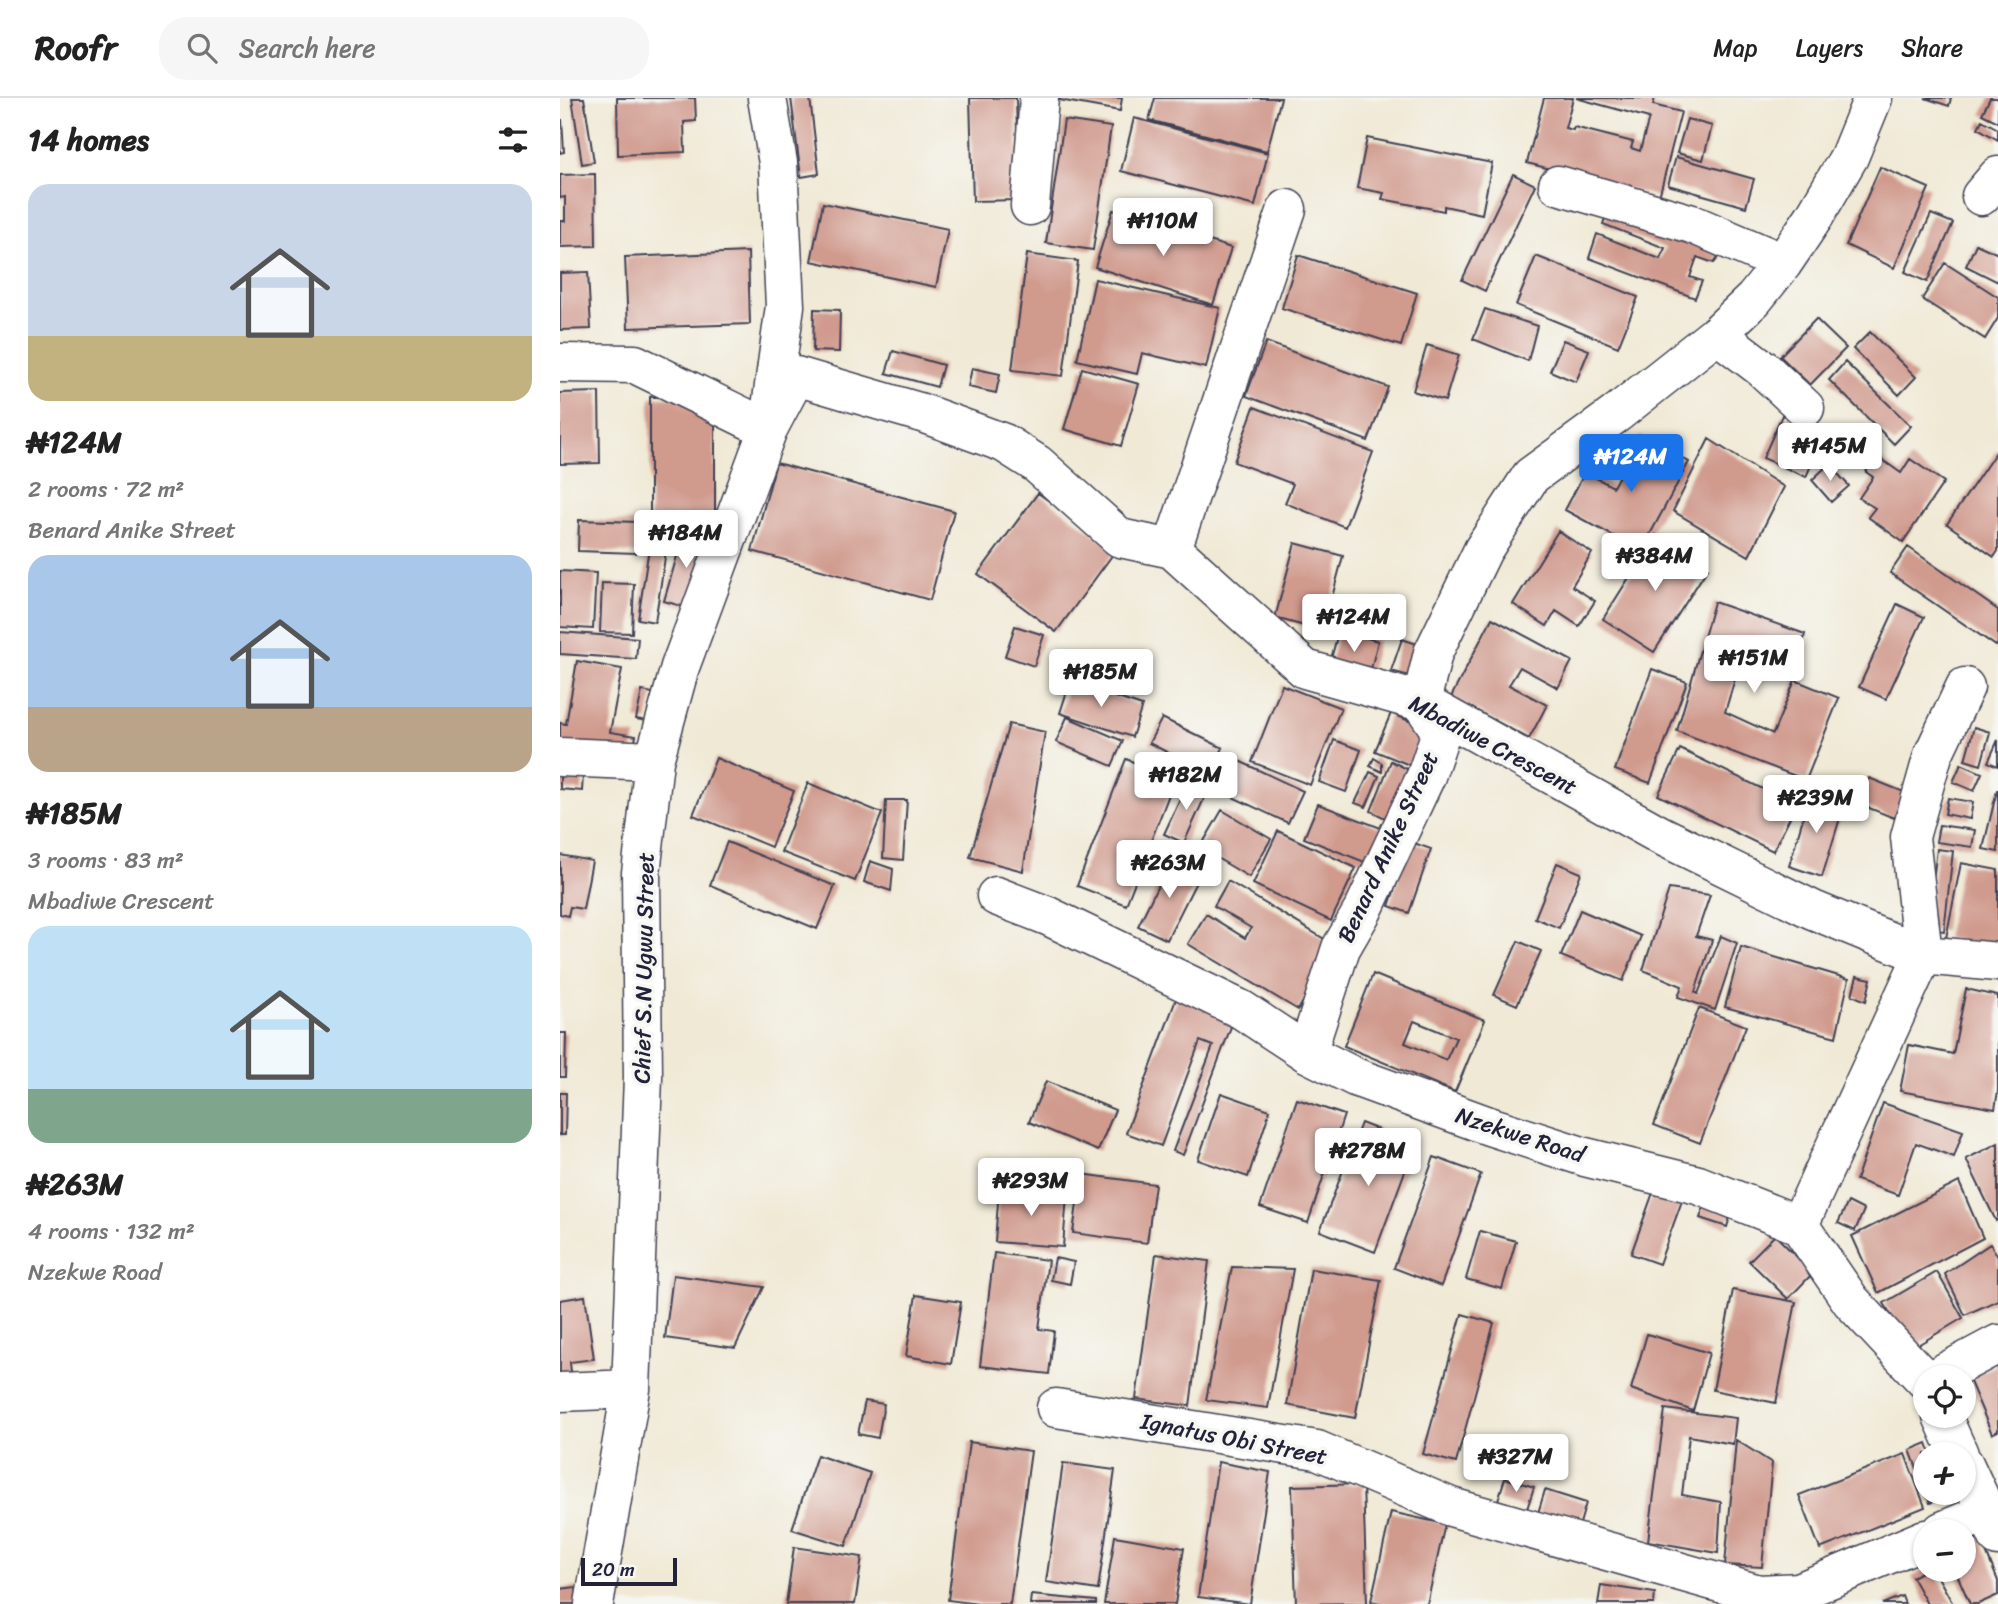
<!DOCTYPE html>
<html lang="en">
<head>
<meta charset="utf-8">
<style>
  body { margin:0; font-family:Sriracha,sans-serif; background:#f6f6f6; color:#222; height:100vh; display:flex; flex-direction:column; font-size:26px; white-space:nowrap }
  * { box-sizing:border-box; margin:0 }
  p { font-size:23px; color:#767676 }
  .icon { flex:none; width:38px; height:38px; fill:none; stroke:currentColor; stroke-width:2; stroke-linecap:round; stroke-linejoin:round }
  .map { position:relative; flex:1; overflow:hidden }
  .sheet { display:flex; flex-direction:column; background:#fff; width:560px }
  .sheet>* { flex:none }
  .fabs { position:absolute; left:1353px; top:1267px; display:grid; gap:14px }
  .fabs a { display:grid; place-items:center; width:63px; height:63px; border-radius:50%; background:#fff; box-shadow:0 2px 5px #0004; font-size:35px }
  .scale { position:absolute; left:21px; bottom:18px; width:96px; box-sizing:border-box; padding-left:7px; border:4px solid #22223b; border-top:0; font-size:19px; line-height:24px; white-space:nowrap; color:#22223b; -webkit-text-stroke:5px #f6f6f2; paint-order:stroke }
  .price { position:absolute; translate:-50% -60px; padding:0 16px; border-radius:7px; background:#fff; color:#222; font-size:23px; line-height:46px; filter:drop-shadow(0 2px 4px #0008) }
  .price::after { content:''; position:absolute; left:50%; top:42px; width:21px; height:16px; margin-left:-10px; background:inherit; clip-path:polygon(0 0,100% 0,50% 100%) }
  .price.active { background:#1a73e8; color:#fff }
  ul { padding:0; list-style:none }
  li { display:grid; align-content:center; gap:14px; height:371px; padding:0 28px }
  li span { display:grid; place-items:center; height:217px; border-radius:21px; color:#555 }
  li>.icon { margin-inline-start:auto }
  span .icon { width:126px; height:126px; fill:#fffc; stroke-width:1 }
  li b { font-size:30px }
  h2 { display:flex; justify-content:space-between; align-items:center; height:84px; padding:0 28px; font-size:30px }
  header { display:flex; align-items:center; gap:42px; box-sizing:border-box; height:98px; padding:0 35px; background:#fff; border-bottom:2px solid #e0e0e0 }
  header strong { font-size:33px }
  nav { display:flex; gap:38px; margin-inline-start:auto; font-size:24px }
  .search { width:490px; height:63px; background:#f6f6f6; display:flex; align-items:center; gap:18px; box-sizing:border-box; padding:0 24px; border-radius:28px; color:#767676; font-size:26px }
  main { display:flex; flex:1; min-height:0 }
  .map>svg:first-child { display:block }
  .building { fill:#d09a8d; fill-rule:evenodd }
  .lines { fill:none; stroke-linecap:round; stroke-linejoin:round }
  .minor-casing { stroke:#414052; stroke-width:41 }
  .minor { stroke:#fff; stroke-width:38 }
  .labels { text-anchor:middle; dominant-baseline:central; stroke-width:7; stroke-linejoin:round; paint-order:stroke }
  .street-label { font-size:23px; fill:#22223b; stroke:#f6f6f2 }
</style>
</head>
<body>
<header>
<strong>Roofr</strong>
<div class="search"><svg class="icon" aria-label="search" viewBox="0 0 24 24"><circle cx="10" cy="10" r="6"/><path d="M15 15l6 6"/></svg>Search here</div>
<nav><a>Map</a><a>Layers</a><a>Share</a></nav>
</header>
<main>
<section class="sheet">
<h2>14 homes<svg class="icon" aria-label="filters" viewBox="0 0 24 24"><path d="M4 7h16M4 17h16"/><circle cx="9" cy="7" r="2"/><circle cx="15" cy="17" r="2"/></svg></h2>
<ul>
<li><span style="background:linear-gradient(#c9d6e8 70%,#c2b280 0)"><svg class="icon" aria-label="home" viewBox="0 0 24 24"><path d="M3 11l9-7 9 7M6 9v11h12V9"/></svg></span><div><b>₦124M</b><p>2 rooms · 72 m²</p><p>Benard Anike Street</p></div></li>
<li><span style="background:linear-gradient(#a9c7e8 70%,#b9a48a 0)"><svg class="icon" aria-label="home" viewBox="0 0 24 24"><path d="M3 11l9-7 9 7M6 9v11h12V9"/></svg></span><div><b>₦185M</b><p>3 rooms · 83 m²</p><p>Mbadiwe Crescent</p></div></li>
<li><span style="background:linear-gradient(#bfe0f5 75%,#7fa58c 0)"><svg class="icon" aria-label="home" viewBox="0 0 24 24"><path d="M3 11l9-7 9 7M6 9v11h12V9"/></svg></span><div><b>₦263M</b><p>4 rooms · 132 m²</p><p>Nzekwe Road</p></div></li>
</ul>
</section>
<div class="map">
<svg width="1438" height="1506" viewBox="0 0 1438 1506">
  <rect width="100%" height="100%" fill="#f6f6f2"/>
  <filter id="ink" filterUnits="userSpaceOnUse"><feTurbulence type="fractalNoise" baseFrequency=".0143" numOctaves="2"/><feDisplacementMap in="SourceGraphic" scale="14" xChannelSelector="R" yChannelSelector="G"/><feConvolveMatrix kernelMatrix="1 2 1 2 8 2 1 2 1" color-interpolation-filters="sRGB"/></filter>
  <filter id="wash" filterUnits="userSpaceOnUse"><feTurbulence type="fractalNoise" baseFrequency=".00686" numOctaves="4" result="noise"/><feDisplacementMap in="SourceGraphic" scale="28" xChannelSelector="R" yChannelSelector="G"/><feGaussianBlur stdDeviation="1.57" result="paint"/><feColorMatrix in="noise" values="0 0 0 0 0 0 0 0 0 0 0 0 0 0 0 0 0 1.4 0 .05"/><feComposite in="paint" operator="in"/></filter>
  <g filter="url(#wash)">
    <rect width="100%" height="100%" fill="#f0e9d5"/>
    <g id="blocks">
      <path class="building" d="M12,0h12l10,64 -12,2z
        M57,0h78l1,23 -12,1 1,30 -67,3z
        M231,0h19l9,76 -18,3z
        M410,0h46l3,102 -46,1z
        M500,0h62l-2,13 -61,-11z
        M595,0h126l-14,53 -118,-31z
        M984,0h29l-8,30 8,2 1,-3 59,15 -2,6 9,3 9,-33 -73,-20h79l-2,7 28,7 -22,85 -132,-34z
        M1365,0h26l-2,8z
        M1430,0h8v24l-16,-8z
        M574,20l134,35 -13,53 -134,-35z
        M1127,21l25,7 -9,34 -26,-7z
        M0,22h2l2,32 -4,1z
        M504,22l47,7 -18,123 -47,-7z
        M1422,22l16,9v11l-20,-12z
        M807,40l125,25 -10,51 -38,-8v5l-62,-12 2,-6 -27,-5z
        M1116,59l78,22 -8,28 -78,-22z
        M1320,69l49,21 -35,80 -48,-23z
        M35,76l1,72 -36,1v-26h5v-24l-5,1v-23z
        M953,76l22,11 -50,106 -23,-11z
        M263,105l125,26 -12,58 -125,-26z
        M1050,107l115,45 -11,13 -17,-6 -7,20 12,4 -7,17 -106,-40 8,-24 63,25 5,-11 -62,-24z
        M553,112l118,38 -18,57 -118,-38z
        M1371,116l22,9 -26,59 -22,-10z
        M1416,146l22,10v28l-32,-16z
        M188,154l2,72 -122,4 -3,-71z
        M467,156l51,7 -15,115 -51,-6z
        M738,157l119,38 -16,53 -119,-38z
        M976,158l102,41 -20,50 -102,-42z
        M1385,165l53,34v21l-13,21 -63,-40z
        M28,174l3,57 -31,1v-57z
        M535,181l125,29 -14,60 -64,-15 -5,21 -60,-14z
        M254,211l26,1 -1,42 -26,-1z
        M925,211l52,17 -9,35 -55,-22z
        M1256,221l30,29 -36,37 -30,-29z
        M1310,234l46,45 -17,18 -46,-46z
        M1003,242l26,10 -13,32 -26,-11z
        M706,244l122,45 -20,54 -122,-45z
        M867,247l32,10 -14,46 -32,-10z
        M333,253l50,14 -6,22 -51,-14z
        M1285,264l66,64 -17,18 -65,-64z
        M412,270l28,6 -4,19 -28,-6z
        M522,270l57,16 -18,62 -57,-17z
        M39,294l1,71 -40,1v-71z
        M90,299h65v130h-65z
        M694,309l119,45 -28,75 -60,-24 8,-19 -59,-22z
        M1222,317l42,20 -18,42 -43,-19z
        M1080,338l49,26 -48,89 -76,-41 20,-38 28,15z
        M1149,341l75,48 -35,69 -76,-45z
        M1438,351v102l-4,6 -47,-33z
        M1317,358l24,17 9,-14 34,23 -41,60 -35,-25 7,-9 -16,-10 14,-21 -7,-5z
        M216,365l178,48 -24,89 -178,-49z
        M1269,366l20,22 -18,16 -19,-22z
        M478,395l78,57 -60,82 -78,-58z
        M19,422l58,2 -1,31 -58,-2z
        M998,433l34,22 -20,33 23,15 -16,25 -23,-15 -9,15 -34,-22z
        M124,434l25,7 -21,69 -24,-7z
        M91,437l17,3 -13,84 -17,-3z
        M1096,437l52,33 -54,84 -51,-33z
        M735,445l48,13 -20,75 -48,-13z
        M1348,449l90,63v33l-2,3 -106,-73z
        M0,473l36,2 -3,56 -33,-2z
        M42,485l32,1 -2,49 -32,-1z
        M1154,504l91,32 -8,34 -53,-19 -19,63 48,22 22,-54 44,18 -33,82 -129,-49z
        M1337,506l27,13 -38,82 -27,-12z
        M932,520l80,43 -14,27 -38,-21 -11,18 38,20 -18,34 -78,-42z
        M455,528l29,9 -10,31 -29,-10z
        M779,532l39,11 -9,36 -40,-11z
        M0,534l78,6 -2,21 -76,-5z
        M842,541l21,7 -10,31 -22,-6z
        M17,563l45,8 -12,63 26,4 -4,19 -72,-14v-18l6,1z
        M1092,571l35,13 -37,101 -35,-13z
        M510,584l72,24 -10,31 -72,-24z
        M722,587l59,23 -31,77 -58,-23z
        M82,593l11,2 -6,28 -11,-2z
        M831,615l34,15 -8,40 -42,-17z
        M507,619l56,24 -11,25 -56,-24z
        M602,620l61,30 -13,26 -61,-31z
        M449,626l36,8 -22,139 -53,-14z
        M1414,629l16,5 -9,33 -16,-5z
        M774,642l27,10 -15,42 -27,-10z
        M1438,642v26l-10,-4z
        M1120,651l116,56 -23,46 -115,-56z
        M156,660l78,33 -23,56 -78,-32z
        M814,660l8,5v9l-12,-6z
        M566,661l49,20 -49,126 -49,-19z
        M677,662l66,31 -15,32 -66,-31z
        M831,663l24,12 -22,49 -22,-11z
        M1401,666l21,9 -8,18 -21,-9z
        M810,674l9,4 -13,31 -11,-4z
        M0,676l23,1 -1,16 -22,-2z
        M1309,680l35,14 -10,26 -35,-14z
        M629,682l19,10 -24,53 -20,-9z
        M248,685l74,30 -27,68 -74,-29z
        M1437,692h1v62l-15,-3z
        M1250,696l34,11 -22,72 -33,-11z
        M1388,700l25,4 -3,17 -25,-5z
        M326,702h21l-4,60 -20,-2z
        M758,706l63,24 -14,35 -63,-25z
        M662,712l49,29 -22,38 -49,-29z
        M1379,727l36,5 -3,17 -36,-5z
        M718,733l78,37 -25,53 -78,-37z
        M167,744l108,44 -18,43 -107,-44z
        M851,744l20,7 -22,64 -20,-7z
        M1377,751l16,2 -9,80 -17,-2z
        M0,757l32,6 -9,48 -13,-2 -2,9 -8,-2z
        M611,761l29,15 -33,66 -29,-14z
        M310,763l23,8 -2,22 -27,-9z
        M997,765l24,10 -22,55 -24,-10z
        M1401,765l37,7v78l-52,-10z
        M668,783l108,65 -38,64 -110,-66 18,-30 39,24 6,-10 -37,-22z
        M1109,791l41,6 -14,41 16,4 -17,52 3,2 23,-58 16,7 -22,67 -37,-13 4,-11 -39,-16z
        M1020,812l61,26 -18,45 -62,-25z
        M958,843l23,10 -24,54 -23,-10z
        M1181,849l108,32 -13,58 -111,-30z
        M813,876l112,46 -30,72 -111,-46zM854,923l42,17 -10,22 -41,-17z
        M1297,878l14,3 -5,22 -14,-6z
        M1406,891l32,7v95l-3,18 -95,-18 9,-46 44,9z
        M618,896l57,22 -52,139 -10,-4 40,-105 -13,-5 -39,105 -35,-13z
        M1139,910l47,18 -46,117 -46,-18z
        M0,935h6l-1,44h-5z
        M486,983l69,29 -17,41 -69,-29z
        M0,995h6l-1,42h-5z
        M661,995l49,17 -22,67 -50,-17z
        M737,1001l47,16 -36,108 -48,-16z
        M1323,1005l80,28 -9,26 -38,-14 -18,52 -42,-15z
        M801,1025l54,21 -40,108 -55,-21z
        M1438,1045v76l-2,2 -30,-62z
        M874,1059l47,17 -40,112 -47,-18z
        M521,1076l74,10 -8,59 -74,-10z
        M1399,1084l24,56 -105,55 -26,-57z
        M1095,1089l28,11 -24,66 -28,-10z
        M439,1091l68,6 -4,52 -68,-5z
        M1147,1100l26,9 -6,20 -27,-9z
        M1288,1104l16,8 -9,21 -17,-8z
        M920,1133l36,10 -14,48 -36,-10z
        M1215,1137l38,38 -25,26 -39,-38z
        M1430,1146l8,12v44l-33,15 -20,-41z
        M434,1155l54,7 -9,69 15,2 -5,43 -69,-8z
        M596,1156l53,7 -19,145 -54,-7z
        M495,1160l19,4 -4,22 -19,-4z
        M672,1169l61,2 -25,139 -62,-8z
        M751,1171l70,11 -26,138 -68,-13z
        M1377,1174l26,46 -52,31 -27,-46z
        M113,1177l91,12 -29,61 -70,-10z
        M1173,1192l63,12 -20,101 -63,-13z
        M356,1197l45,7 -10,62 -45,-8z
        M25,1198l9,63 -24,3 1,11 -11,2v-75z
        M902,1216l32,9 -38,140 -33,-9z
        M1087,1236l62,19 -16,58 -62,-22z
        M1438,1267v66l-6,3 -24,-57z
        M305,1303l19,3 -6,34 -20,-4z
        M1105,1311l71,9 -3,26 -44,-8 -7,59 39,7 -3,51 -70,-12z
        M1176,1342l36,23 -10,104 -37,-2z
        M409,1344l62,9 -21,153h-32l-30,-4z
        M1367,1345l4,11h-6v35l-15,-39z
        M1345,1356l20,53 -105,42 -21,-54z
        M257,1357l53,18 -24,73 -54,-17z
        M658,1364l52,10 -20,132 -52,-7z
        M503,1365l52,7 -17,120 -52,-8z
        M945,1380l29,9 -7,22 -29,-9z
        M803,1386l4,119 -71,1 -4,-118z
        M985,1392l41,13 -7,24 -41,-14z
        M1366,1395h20l1,4 -17,6z
        M831,1414l54,12 -18,80h-44l-12,-3z
        M555,1438l69,12 -9,56h-71z
        M1420,1439l18,44v14l-20,9h-8l-15,-34h9v-26z
        M234,1449l68,10 -7,47h-69z
        M1365,1472h9l19,34h-26l-15,-27z
        M1041,1487l54,8 -1,11h-56z
        M16,1489l2,17h-18v-15z
        M471,1497l65,6v3h-66z
        M1342,1498l3,8h-23z"/>
    </g>
  </g>
  <g filter="url(#ink)">
    <use href="#blocks" fill-opacity="0" stroke="#414052" stroke-width="2"/>
    <g class="lines">
      <defs>
        <path id="minor" d="M998,87l134,39 91,39
          M1421,98l17,-20
          M470,108l9,-108
          M1157,236l46,35 42,39
          M0,265l75,1 133,65 28,-53 126,37 82,30 33,21 83,74 52,11 133,120 116,33 239,133 153,75 110,45 75,7
          M612,451l115,-340
          M0,659l94,4
          M436,798l52,20 194,94 65,43 48,24 134,49 96,31 113,28 101,40 52,76 74,79
          M747,955l34,-105 22,-38 63,-134 15,-44 -20,-30 12,-49 50,-103 48,-74 85,-62 101,-80 37,-35 29,-36 31,-46 35,-60 24,-59
          M1239,1127l124,-270 -13,-118 23,-82 32,-68
          M1376,1279l62,-33
          M0,1294l71,-3
          M496,1310l261,42 134,57 308,87 40,-2 126,-53
          M1382,1318l17,38
          M1404,1366l34,73
          M1382,1433l43,-18
          M34,1506l37,-215 12,-312 -2,-204 13,-112 26,-94 88,-238 17,-123 -7,-143 -11,-65"/>
      </defs>
      <use href="#minor" class="minor-casing"/>
      <use href="#minor" class="minor"/>
    </g>
  </g>
  <g class="labels">
    <g class="street-label">
      <text transform="translate(933 647) rotate(28)">Mbadiwe Crescent</text>
      <text transform="translate(828 749) rotate(-65)">Benard Anike Street</text>
      <text transform="translate(84 870) rotate(-89)">Chief S.N Ugwu Street</text>
      <text transform="translate(960 1037) rotate(18)">Nzekwe Road</text>
      <text transform="translate(674 1341) rotate(11)">Ignatus Obi Street</text>
    </g>
  </g>
</svg>
<div class="fabs">
<a><svg class="icon" aria-label="locate" viewBox="0 0 24 24"><circle cx="12" cy="12" r="6"/><path d="M12 2v4M12 18v4M2 12h4M18 12h4"/></svg></a>
<a>+</a>
<a>−</a>
</div>
<div class="scale">20 m</div>
<b class="price" style="left:603px;top:160px">₦110M</b>
<b class="price" style="left:1270px;top:385px">₦145M</b>
<b class="price active" style="left:1071px;top:396px">₦124M</b>
<b class="price" style="left:126px;top:472px">₦184M</b>
<b class="price" style="left:1095px;top:495px">₦384M</b>
<b class="price" style="left:794px;top:556px">₦124M</b>
<b class="price" style="left:1194px;top:597px">₦151M</b>
<b class="price" style="left:541px;top:611px">₦185M</b>
<b class="price" style="left:626px;top:714px">₦182M</b>
<b class="price" style="left:1256px;top:737px">₦239M</b>
<b class="price" style="left:609px;top:802px">₦263M</b>
<b class="price" style="left:808px;top:1090px">₦278M</b>
<b class="price" style="left:471px;top:1120px">₦293M</b>
<b class="price" style="left:956px;top:1396px">₦327M</b>
</div>
</main>
</body>
</html>
